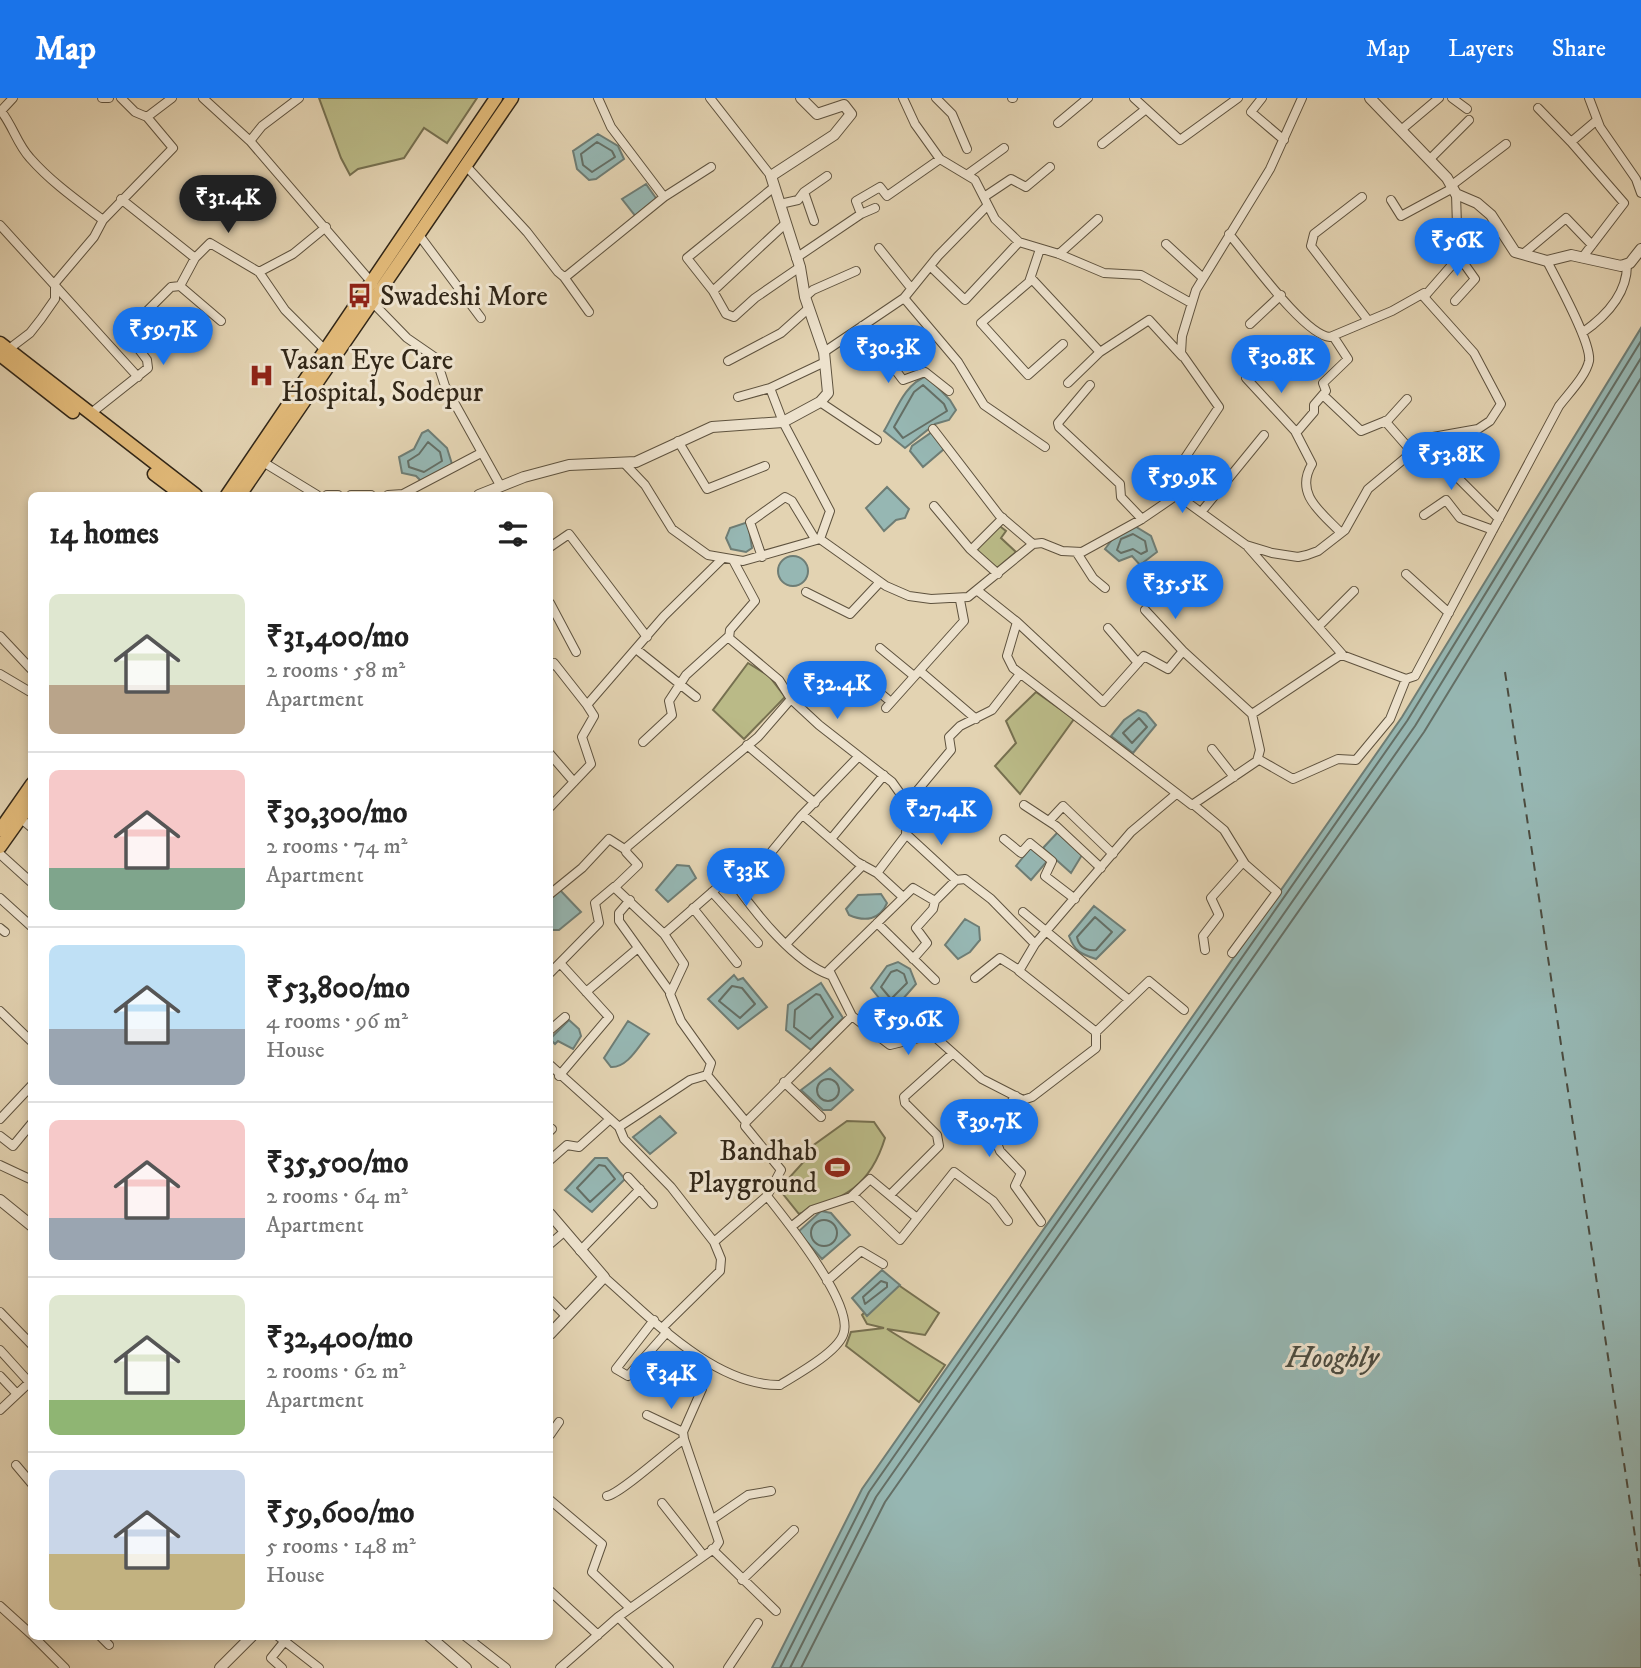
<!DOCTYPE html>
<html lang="en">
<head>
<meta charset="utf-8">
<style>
  body { margin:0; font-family:"IM FELL DW Pica",serif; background:#f2f2f2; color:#222; height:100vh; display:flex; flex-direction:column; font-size:26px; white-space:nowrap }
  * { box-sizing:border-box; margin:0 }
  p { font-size:23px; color:#767676 }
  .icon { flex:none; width:38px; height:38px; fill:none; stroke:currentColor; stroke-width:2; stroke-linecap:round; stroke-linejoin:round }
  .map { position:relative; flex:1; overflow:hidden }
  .panel { position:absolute; left:28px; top:394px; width:525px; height:1148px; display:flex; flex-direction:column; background:#fff; border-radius:10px; box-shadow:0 4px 10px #0003 }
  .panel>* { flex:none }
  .price { position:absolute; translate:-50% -60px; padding:0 16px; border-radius:24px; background:#1a73e8; color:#fff; font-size:23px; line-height:46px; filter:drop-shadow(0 2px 4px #0008) }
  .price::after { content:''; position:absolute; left:50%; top:42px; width:21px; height:16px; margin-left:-10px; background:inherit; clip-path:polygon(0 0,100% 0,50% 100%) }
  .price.active { background:#222; color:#fff }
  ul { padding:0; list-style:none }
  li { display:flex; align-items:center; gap:21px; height:175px; padding:0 21px }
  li+li { border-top:2px solid #e0e0e0 }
  li span { display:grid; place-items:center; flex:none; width:196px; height:140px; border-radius:10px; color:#555 }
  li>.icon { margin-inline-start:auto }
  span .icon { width:84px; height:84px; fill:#fffc; stroke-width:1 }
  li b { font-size:30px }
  h2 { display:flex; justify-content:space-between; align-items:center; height:84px; padding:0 21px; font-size:30px }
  header { display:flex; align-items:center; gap:42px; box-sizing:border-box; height:98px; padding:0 35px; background:#1a73e8; color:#fff }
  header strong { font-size:33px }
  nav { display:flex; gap:38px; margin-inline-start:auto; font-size:24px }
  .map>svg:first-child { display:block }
  .green { fill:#baba87; stroke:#767050; stroke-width:2 }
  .water { fill:#96b7b3; stroke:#6e7d75; stroke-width:2 }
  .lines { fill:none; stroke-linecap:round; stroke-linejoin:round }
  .shore { stroke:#646f66; stroke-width:2 }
  .ferry { stroke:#4b4b3f; stroke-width:2; stroke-dasharray:9 7; stroke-linecap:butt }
  .minor-casing { stroke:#5e523e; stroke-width:10 }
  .tertiary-casing { stroke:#5e523e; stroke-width:12 }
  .primary-casing { stroke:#322718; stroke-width:15 }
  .minor { stroke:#ede2cd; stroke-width:8 }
  .tertiary { stroke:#ede2cd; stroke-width:10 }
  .primary { stroke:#e2ba79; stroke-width:12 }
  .labels { text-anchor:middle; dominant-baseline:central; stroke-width:6; stroke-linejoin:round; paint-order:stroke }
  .poi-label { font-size:28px; fill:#322718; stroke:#ede2cd; text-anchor:start }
  .water-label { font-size:30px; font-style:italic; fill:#4b4b3f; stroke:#ede2cd }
</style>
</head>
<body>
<header>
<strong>Map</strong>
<nav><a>Map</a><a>Layers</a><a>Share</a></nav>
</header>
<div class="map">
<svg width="1641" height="1570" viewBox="0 0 1641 1570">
  <rect width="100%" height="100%" fill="#e3d3b2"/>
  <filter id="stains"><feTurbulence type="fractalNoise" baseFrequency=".00286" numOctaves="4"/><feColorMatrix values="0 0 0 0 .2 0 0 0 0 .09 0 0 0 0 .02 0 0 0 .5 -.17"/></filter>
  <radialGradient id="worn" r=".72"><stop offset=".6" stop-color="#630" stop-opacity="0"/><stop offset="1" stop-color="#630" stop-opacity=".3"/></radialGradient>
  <path class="green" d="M319,0h158l-30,45 -23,-15 -20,30 -46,11 -8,6 -9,-17z
    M997,426l9,7 -5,7 15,14 -20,17 -24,-19z
    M748,565l21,13 16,21 -41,42 -31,-29z
    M1036,594l38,27 -54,75 -25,-28 21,-23 -10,-22z
    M847,1023l27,1 11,16c-15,49 -40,59 -86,76l-20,-25 29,-32 -4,-5z
    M894,1184l45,31 -14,22 -38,-6 58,36 -26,37 -73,-56 5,-14 33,-4 -17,-4 -5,-9z"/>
  <path class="water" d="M598,36l20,12 6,13 -28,20 -7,1 -12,-11 -4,-18z
    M646,86l12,17 -21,17 -15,-19z
    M1641,230v1340h-869l90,-179 540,-772z
    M927,278l23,24 6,10 -7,10 -14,4 -30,24 -21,-17c12,-20 20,-47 43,-55z
    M428,332l19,18 5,16 -30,18 -6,-6 -14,-3 -3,-16 15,-8 8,-16z
    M932,334l12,17 -21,18 -13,-16 2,-5z
    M887,389l22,22 -4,9 -9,2 -12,11 -18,-23z
    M748,424l4,26 -6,4 -15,-3 -5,-11 4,-10z
    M1133,427l18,11 6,16 -17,13 -8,-9 -13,5 -14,-12 12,-16z
    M778 473a15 15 0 1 1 30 0a15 15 0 1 1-30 0Z
    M1138,612l8,3 10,12 -23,28 -22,-17 13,-16z
    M1058,734l24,23 -11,18 -28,-25z
    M1032,748l17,13 -18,21 -15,-14z
    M677,767l12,1 7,12 -28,24 -12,-12z
    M559,791l22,23 -22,18h-9v-32z
    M881,796l6,9c-7,17 -22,19 -38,12l-3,-6 12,-14z
    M1094,808l31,24 -29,29c-15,-5 -21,-7 -27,-23z
    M965,821l14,8 1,13 -10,12 -12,7 -13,-14z
    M898,864l12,7 6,15 -21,24 -12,-5 -12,-15 16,-22z
    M734,877l4,5 5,-2 24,29 -29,22 -30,-30z
    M821,885l22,35 -32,32 -25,-20 2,-25z
    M569,922l10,9 2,7 -8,13 -15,-8 -3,3 -5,-5z
    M628,923l21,13c-10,11 -21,34 -38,33l-7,-9z
    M830,970l23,22 -22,20h-8l-22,-20z
    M660,1018l16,17 -26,21 -17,-17z
    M595,1060h12l18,21 -33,33 -27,-22z
    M821,1113l10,2 19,22 -28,24 -24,-27z
    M882,1172l18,15 -33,31 -15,-18z"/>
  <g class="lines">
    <path class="shore" d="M597,44l15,9 3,6 -23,15 -9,-7 -2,-11z
      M923,287l21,19 3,7 -44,27 -9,-11 20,-35z
      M428,344l12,10 2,9 -18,11 -15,-5 -1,-6 11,-7z
      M1133,436l12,7 2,10 -6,3 -8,-5 -12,4 -4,-3 4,-11z
      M1139,620l8,9 -15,16 -9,-10z
      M1095,819l17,15 -16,18c-10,1 -17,-3 -19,-13z
      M897,872l7,4 3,9 -16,16 -10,-12 10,-15z
      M732,888l10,2 13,16 -15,14 -21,-17z
      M816,896l4,1 13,22 -23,22 -16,-12 1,-17z
      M817 992a11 11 0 1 1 22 0a11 11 0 1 1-22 0Z
      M599,1067l6,1 10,13 -25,23 -13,-14z
      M811 1135a13 13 0 1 1 26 0a13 13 0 1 1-26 0Z
      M881,1183l6,2v4l-22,17 -2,-7z
      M780,1570l89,-176 538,-771 234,-380
      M790,1570l86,-171 539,-771 226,-368
      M801,1570l84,-166 539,-770 217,-354"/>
    <path class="ferry" d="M1505,574l136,904"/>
    <defs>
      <path id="minor" d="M102,0h7
        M121,0l14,14 12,5
        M203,0l47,43 123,143
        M710,0l61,78
        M903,0l12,26 25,35 35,21 20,39 24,23 40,12 45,19 37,2 50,28
        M936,0l16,16 15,35
        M1012,0h1
        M1134,0l46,42 58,-42
        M1262,0l-11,14 33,28
        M1452,0l15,11
        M1589,0l11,29 36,52 5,14
        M1538,10l33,34
        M1,13c12,15 16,33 29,47 21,24 48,43 73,62
        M0,14l13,-14
        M1058,25l30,-25
        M1401,32l38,-32
        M250,43l12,-15 37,-28
        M1102,46l44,-35
        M1430,61l39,-39
        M467,69l60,65 31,40 6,5 4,-2 96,-78 -53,-70 -13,-29
        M968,76l36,-26
        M1452,87l54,-41
        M804,94l23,-16
        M664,99l47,-30
        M984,99l27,-18 15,8 24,-20
        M1362,99l-48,37 -3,12 56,73
        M121,101l74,59
        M1391,102l10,16 52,-28
        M780,106l18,-4 6,-8 10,29
        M861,116l14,-6
        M785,126l-72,67 13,23 8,3 21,-19 45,-31
        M0,127l138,152
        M326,129l-33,27 -34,18 26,38 41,41
        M1229,136c20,23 75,101 101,103l62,-26 32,-18
        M419,137l62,83
        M1166,146l37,34
        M879,150l32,40
        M1040,151l-11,33 -48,41 47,52 35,-31
        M1059,156l39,-35
        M1523,156l43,-36 26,27
        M796,160l65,-44 -5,-13 24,-14 7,9 53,-37
        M1582,160l42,-55 -53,-61 26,-22
        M930,168l35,34 54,-58
        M564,179l25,35
        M1031,180l69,74 49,-32 33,36
        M180,188l15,-28 15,-15 49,29
        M180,188l41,35
        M713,193l-26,-33 86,-70
        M805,199l8,-7 43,-19
        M904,200l54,64 26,43 61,42
        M371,203l36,37 29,20 9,28 55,99
        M1455,203l20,-22 -17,-24
        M1250,226l31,-29
        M862,228l41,54 22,-8 24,19
        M1582,235c23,-16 45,-38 45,-68
        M1333,238l15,23 -25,24 3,8 -12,14v7l-18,21 16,31c-18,30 9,48 29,69
        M5,254l25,-19 11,-14 14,-20v-16l39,-46 9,-17 70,-72 -26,-31 25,-19
        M824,254l80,-54 34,-42 49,-50
        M728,263l53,-28 28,-25
        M1246,280l50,54
        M1068,285l32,-31
        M1090,287l-32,38 1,4 61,57 1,13 21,22
        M770,290l13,34 47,89 -10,28
        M1323,297l38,36 27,-11 19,-21
        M738,299l32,-9 55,-26
        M820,304l57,38
        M90,316l58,-46 -1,-8 -21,-28 45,-45 9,-1
        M1385,323l28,32
        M933,331l66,86 34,29
        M678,343l29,48 58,-23
        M1424,346l75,75
        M263,364l54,33
        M625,366l20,21 27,44 36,26 35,6 77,-22 66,47 23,10 22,3 37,-2 65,-53 9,-1 20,8 20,1 60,-33 35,-24 69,50 26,8 26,4 9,-2 11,-4 27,-21 23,-41 36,-30 29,-22 45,-8 12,-8 11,-17 -27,-51 -50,-56 34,-39 -2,-64
        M327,397h11
        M351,397h20
        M388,397l15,-1 78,-41
        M1173,398l-2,-17 48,-72 -38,-54 1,-17 14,-46 74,-121 32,-71
        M934,408l36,43 28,25
        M1202,413l62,-76
        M1424,417l22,-15 14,18 33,12
        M550,449l19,-13 78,103
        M971,452l32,-32
        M1077,455l16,25 12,10
        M762,459l-12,-35 35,-25 7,4 23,38
        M733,462l22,41 -25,29 -1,8 50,42 12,19 28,26 73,57 15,21 -1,32 -29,38 26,24
        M1406,476l43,39
        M978,493l39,31 -10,34 6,12 179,137 65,-44 3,-11 -8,-36 90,-60 -94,-107
        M806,494l44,22 30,-32
        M550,505l26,49
        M1145,512l38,41
        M1017,524l86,80 41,-46 24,13 15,-18 69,63
        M1319,528l35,-35
        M1108,530l30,35
        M0,538l31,33
        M880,550l34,28
        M636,551l60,48
        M1342,557l64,24 9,-3 144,-270c9,-12 27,-30 30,-45 3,-18 -33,-82 -42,-100
        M550,569l4,-4 33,42
        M920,573l56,48
        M856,575l35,29
        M0,576l32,19
        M886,610l78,-87 -4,-21
        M643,644l29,-27 -3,-14 17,-26 43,-39
        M747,647l68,58
        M1212,651l22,28
        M550,656l24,28
        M1258,661l35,20 45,-20 18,1 34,-41 16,-40
        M907,705l44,-53 -2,-13 11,-11 32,-16 28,-36
        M1024,707l32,21 45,42
        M1194,707l30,25 21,34 32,28 -45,61
        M550,709l41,-43 -9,-27 12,-21 -7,-11 77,-89 58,-57
        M803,717l54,47 20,11
        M20,720l12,10
        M1049,723l14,-15 50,48
        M906,736l50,46
        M831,741l53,-64
        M1004,741l17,14 9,-10 22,18 -7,15 30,23
        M0,756l32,29
        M735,786c21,30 60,79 95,91
        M615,789l23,-22 -12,-13 1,-5 131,-110 33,-38
        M712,794l46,51
        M550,796l32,-26 27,-29 17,11
        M0,800l32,29
        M630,802l-11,13v8l51,71
        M693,810l44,55
        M1023,814l106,88
        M877,825l58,57
        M0,830l5,4
        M787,845l76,-78
        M1035,846l96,-112 44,-37
        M1205,852l-2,-14 16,-21 -8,-17 32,-36
        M913,861l14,-16 -11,-15 17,-19 2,-8
        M550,875l49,-50 -4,-20 19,-16 50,47
        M975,880l25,-20 19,12
        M586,894l52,-44
        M0,913l32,31
        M550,932l15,-13
        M1096,934l53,-51 35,29
        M550,967l69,62 5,12 47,48 43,55 53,-46
        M707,977l4,-12 -30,-42 -11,-27 14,-30 -20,-30 62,-54 19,4 56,-68 57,-59
        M559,978l50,-59 -49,-54
        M784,984l37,35
        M1016,998l-25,32 9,23 21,22 -6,13 26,36
        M0,1021l32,-34
        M619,1029l71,-47 17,-5 39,47
        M550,1033l2,-2
        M0,1038l13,10 19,-23
        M550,1062l17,-15 12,2 30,-27
        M0,1067l32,15
        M628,1079l25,27
        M890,1097l49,-49 -2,-11 -32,-32 -1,-6 49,-44
        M852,1098l18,-17 47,39
        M791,1129l21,-17 42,-14 46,44 54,-68 39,29 15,20
        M550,1146l14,-12
        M580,1153l60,-62
        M604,1179c46,40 110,109 176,108 16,-10 56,-32 63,-50 13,-29 -57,-115 -76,-139l14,-26 -36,-44 1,-4 106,-106 38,29 41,-10 4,2 47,42 41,21 9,-3 64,-49v-16l-77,-61 16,-27 -44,-45 -26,-20 -9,1 -21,21 -22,-13 -84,82 23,46
        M827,1183l34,-30 22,13
        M550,1202l16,16
        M0,1214l32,33
        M654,1222l-38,49 12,7 39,-44
        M662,1230l58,-57 1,-12 -7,-17
        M0,1252l29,32
        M0,1278l17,18
        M0,1312l32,-30
        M647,1317l36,17
        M550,1337l9,-13
        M16,1367l16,19
        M607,1398c13,-2 60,-45 77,-57
        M550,1402l52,44 -10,28 37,35
        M662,1405l41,52
        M713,1421l35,-24 23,-4
        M712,1451l64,62
        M742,1482l52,-50
        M550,1493l48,44
        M0,1508l32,29
        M618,1519l97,-69 4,-6 -35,-103 -1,-7 19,-43 5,-27
        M33,1538l32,32
        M100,1538l9,9
        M278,1538l41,32
        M465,1538l41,32
        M282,1570l-11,-10 13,-16
        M560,1570l58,-51 51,51
        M728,1570l30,-45"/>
      <path id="tertiary" d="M1370,0l77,80 9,16 21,9 14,12 24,37 32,9 24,-6 50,11 9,-3 11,-14
        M479,397l45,-18 45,-12 67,-3 76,-35 71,-5 37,-20 8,-9 -4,-41 -19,-55 -5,-30 -29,-91 63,-41 17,-21 -7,-9 -27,9 -16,-16
        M0,1102l32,26
        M550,1116l54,63 -54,57
        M429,1538l37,32
        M220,1570l32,-32"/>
      <path id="primary" d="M0,245l196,152
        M0,257l73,57
        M154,376l28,21
        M227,397l269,-397
        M240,397l272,-397
        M0,732l32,-46
        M0,749l32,-45"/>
    </defs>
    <use href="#minor" class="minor-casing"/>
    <use href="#tertiary" class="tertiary-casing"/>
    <use href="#primary" class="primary-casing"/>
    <use href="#minor" class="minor"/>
    <use href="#tertiary" class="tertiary"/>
    <use href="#primary" class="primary"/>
  </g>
  <defs>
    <symbol id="bus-bare" viewBox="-9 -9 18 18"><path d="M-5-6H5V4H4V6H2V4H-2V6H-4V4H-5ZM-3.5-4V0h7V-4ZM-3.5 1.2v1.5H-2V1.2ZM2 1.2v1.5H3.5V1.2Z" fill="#8f2418" stroke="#ede2cd" stroke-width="2.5" paint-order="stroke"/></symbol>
    <symbol id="hospital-bare" viewBox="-9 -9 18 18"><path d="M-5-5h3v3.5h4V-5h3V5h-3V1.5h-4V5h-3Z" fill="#8f2418" stroke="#ede2cd" stroke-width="2.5" paint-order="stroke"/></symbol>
    <symbol id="stadium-bare" viewBox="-9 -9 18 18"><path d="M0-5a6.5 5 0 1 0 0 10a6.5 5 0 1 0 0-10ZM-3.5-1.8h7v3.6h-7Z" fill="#8f2418" stroke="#ede2cd" stroke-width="2.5" paint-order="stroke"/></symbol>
  </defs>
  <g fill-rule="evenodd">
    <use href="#bus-bare" x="342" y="180" width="35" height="35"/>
    <use href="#hospital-bare" x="244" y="260" width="35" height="35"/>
    <use href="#stadium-bare" x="820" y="1052" width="35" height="35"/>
  </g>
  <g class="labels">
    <g class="poi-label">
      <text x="380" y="198">Swadeshi More</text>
      <text x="281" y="262">Vasan Eye Care<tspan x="281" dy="32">Hospital, Sodepur</tspan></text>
      <text x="817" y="1053" text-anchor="end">Bandhab<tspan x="817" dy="32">Playground</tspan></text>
    </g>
    <g class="water-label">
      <text x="1332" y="1260">Hooghly</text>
    </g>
  </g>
  <rect width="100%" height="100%" filter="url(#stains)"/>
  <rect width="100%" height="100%" fill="url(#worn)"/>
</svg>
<b class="price active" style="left:228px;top:137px">₹31.4K</b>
<b class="price" style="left:1457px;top:180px">₹56K</b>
<b class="price" style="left:163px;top:269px">₹59.7K</b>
<b class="price" style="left:888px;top:287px">₹30.3K</b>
<b class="price" style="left:1281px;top:297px">₹30.8K</b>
<b class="price" style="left:1451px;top:394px">₹53.8K</b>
<b class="price" style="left:1182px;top:417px">₹59.9K</b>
<b class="price" style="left:1175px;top:523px">₹35.5K</b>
<b class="price" style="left:837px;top:623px">₹32.4K</b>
<b class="price" style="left:941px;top:749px">₹27.4K</b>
<b class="price" style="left:746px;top:810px">₹33K</b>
<b class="price" style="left:908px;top:959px">₹59.6K</b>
<b class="price" style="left:989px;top:1061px">₹39.7K</b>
<b class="price" style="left:671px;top:1313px">₹34K</b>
<section class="panel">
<h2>14 homes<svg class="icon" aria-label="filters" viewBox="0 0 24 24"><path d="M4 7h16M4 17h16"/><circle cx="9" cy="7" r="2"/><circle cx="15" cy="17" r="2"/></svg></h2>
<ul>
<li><span style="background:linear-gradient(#dfe7d0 65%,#b9a48a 0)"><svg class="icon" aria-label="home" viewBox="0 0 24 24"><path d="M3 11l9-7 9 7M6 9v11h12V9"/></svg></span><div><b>₹31,400/mo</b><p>2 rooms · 58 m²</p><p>Apartment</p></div></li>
<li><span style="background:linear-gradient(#f6c9c9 70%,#7fa58c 0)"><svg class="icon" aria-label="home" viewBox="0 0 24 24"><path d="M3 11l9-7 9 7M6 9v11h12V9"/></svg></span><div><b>₹30,300/mo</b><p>2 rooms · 74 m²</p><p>Apartment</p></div></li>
<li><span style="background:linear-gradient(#bfe0f5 60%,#9aa5b1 0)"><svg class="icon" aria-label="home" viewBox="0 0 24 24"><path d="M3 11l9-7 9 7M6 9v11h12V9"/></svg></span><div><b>₹53,800/mo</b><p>4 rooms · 96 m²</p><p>House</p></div></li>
<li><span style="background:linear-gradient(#f6c9c9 70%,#9aa5b1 0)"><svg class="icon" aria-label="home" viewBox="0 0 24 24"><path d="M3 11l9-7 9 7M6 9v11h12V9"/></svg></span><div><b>₹35,500/mo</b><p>2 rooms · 64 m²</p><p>Apartment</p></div></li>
<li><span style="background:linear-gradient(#dfe7d0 75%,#8fb573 0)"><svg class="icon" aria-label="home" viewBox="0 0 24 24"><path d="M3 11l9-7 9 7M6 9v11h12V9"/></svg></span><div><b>₹32,400/mo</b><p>2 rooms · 62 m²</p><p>Apartment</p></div></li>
<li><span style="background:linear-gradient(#c9d6e8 60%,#c2b280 0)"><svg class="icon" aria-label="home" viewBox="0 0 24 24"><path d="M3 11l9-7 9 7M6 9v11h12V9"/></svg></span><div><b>₹59,600/mo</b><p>5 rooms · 148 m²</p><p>House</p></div></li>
</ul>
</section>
</div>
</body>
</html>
